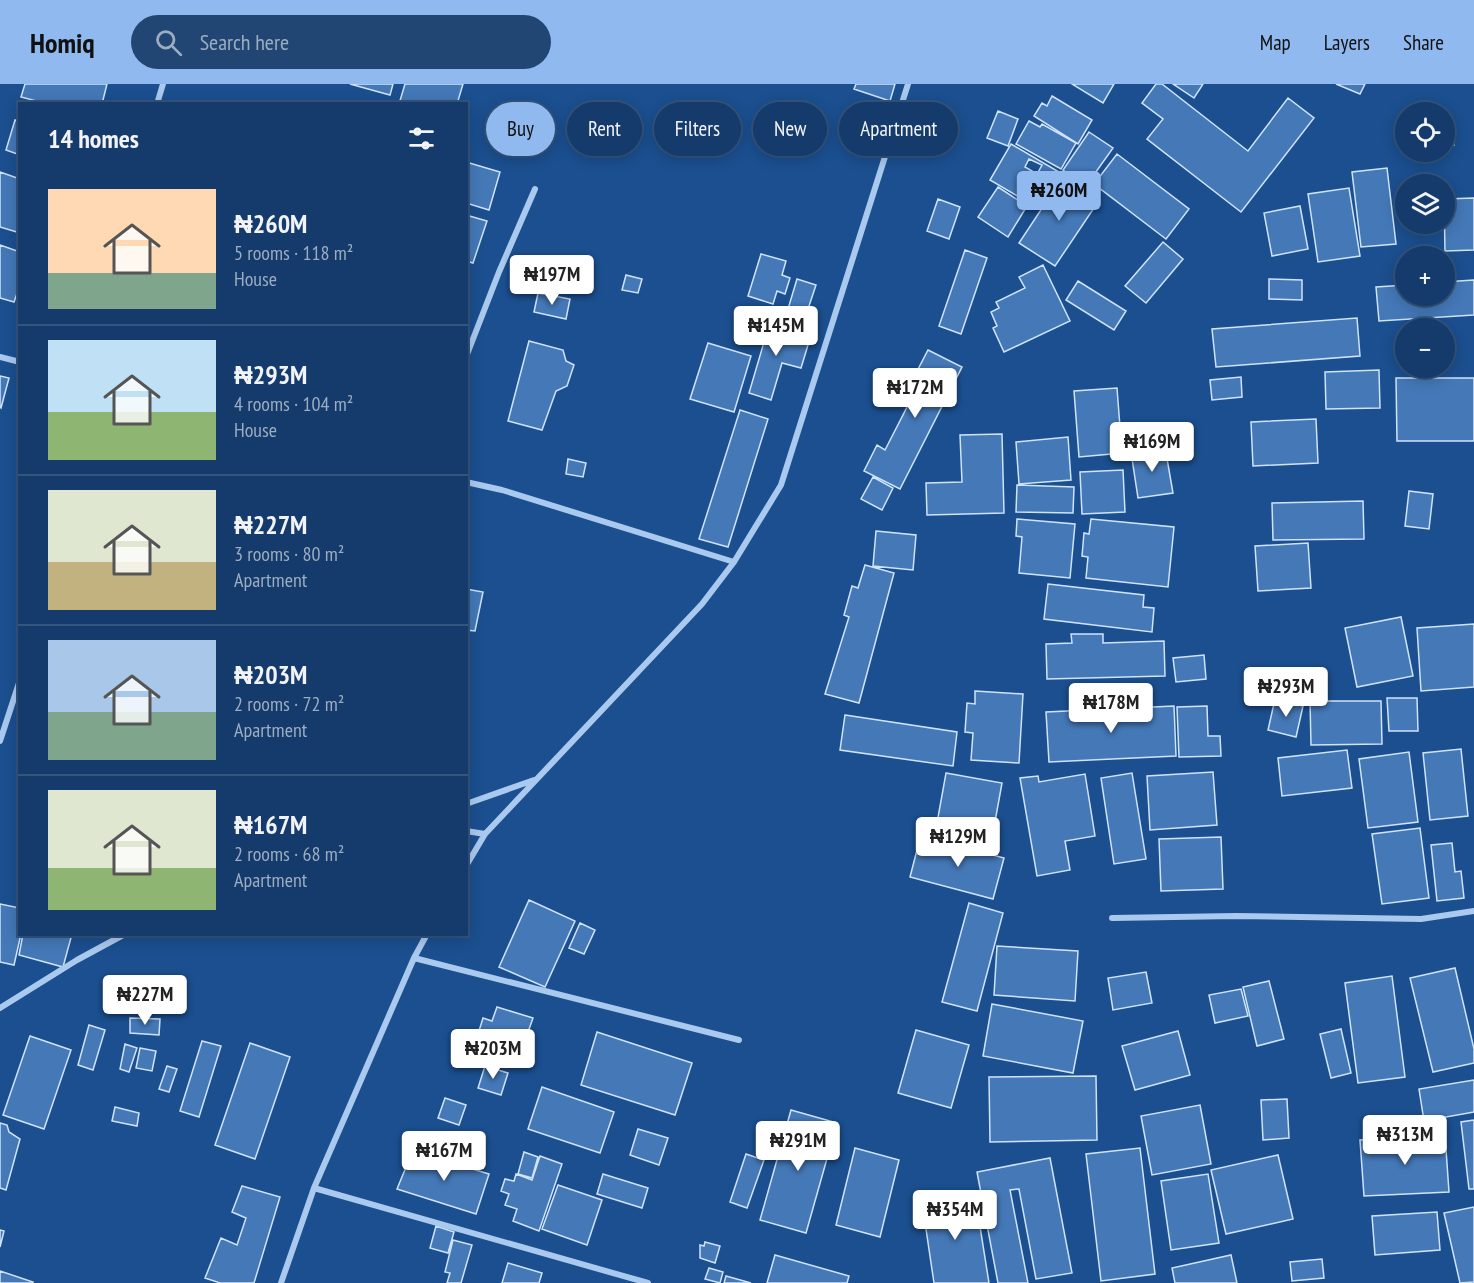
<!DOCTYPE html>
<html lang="en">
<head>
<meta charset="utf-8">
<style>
  body { margin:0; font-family:"PT Sans Narrow",sans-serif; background:#214673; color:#f1f3f6; height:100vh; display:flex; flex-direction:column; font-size:22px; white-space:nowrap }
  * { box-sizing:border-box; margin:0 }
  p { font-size:20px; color:#9dadc1 }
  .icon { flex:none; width:33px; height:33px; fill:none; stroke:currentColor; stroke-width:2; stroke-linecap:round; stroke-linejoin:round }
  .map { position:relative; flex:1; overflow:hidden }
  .drawer { position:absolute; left:18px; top:18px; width:450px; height:834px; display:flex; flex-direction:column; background:#143b6b; border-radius:0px; box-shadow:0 3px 15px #0003,0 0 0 2px #33557e }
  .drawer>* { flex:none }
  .top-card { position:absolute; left:486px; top:18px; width:570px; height:54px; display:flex; gap:12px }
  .controls { position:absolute; left:1395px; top:18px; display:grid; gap:12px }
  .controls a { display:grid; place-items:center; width:60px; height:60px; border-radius:50%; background:#143b6b; box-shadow:0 3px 15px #0003,0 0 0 2px #33557e; font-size:30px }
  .price { position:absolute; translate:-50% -51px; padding:0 14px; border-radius:6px; background:#fff; color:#222; font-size:20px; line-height:39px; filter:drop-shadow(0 2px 3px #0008) }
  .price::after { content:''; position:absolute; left:50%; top:36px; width:18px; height:14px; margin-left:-9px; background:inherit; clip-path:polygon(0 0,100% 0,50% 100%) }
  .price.current { background:#90b9f0; color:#111 }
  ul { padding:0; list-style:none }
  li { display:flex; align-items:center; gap:18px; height:150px; padding:0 30px }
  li+li { border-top:2px solid #33557e }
  li span { display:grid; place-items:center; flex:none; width:168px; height:120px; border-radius:0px; color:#555 }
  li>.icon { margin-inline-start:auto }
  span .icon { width:72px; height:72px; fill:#fffc; stroke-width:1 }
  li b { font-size:26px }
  h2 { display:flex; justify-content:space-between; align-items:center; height:72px; padding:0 30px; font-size:26px }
  .tag { padding:0 21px; border-radius:27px; background:#143b6b; box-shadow:0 3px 15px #0003,0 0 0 2px #33557e; font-size:21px; line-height:54px }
  .tag.current { background:#90b9f0; color:#111 }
  header { display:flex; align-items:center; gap:36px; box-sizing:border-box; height:84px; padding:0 30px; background:#90b9f0; color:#111 }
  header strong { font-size:28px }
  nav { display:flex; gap:33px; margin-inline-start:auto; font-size:21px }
  .search { width:420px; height:54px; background:#214673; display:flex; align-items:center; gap:15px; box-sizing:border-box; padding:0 21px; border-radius:33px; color:#9dadc1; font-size:22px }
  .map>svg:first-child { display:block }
  .building { fill:#4478b7; stroke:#cfe3fa; stroke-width:1.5; fill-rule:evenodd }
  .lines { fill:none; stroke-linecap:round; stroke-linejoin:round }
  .minor { stroke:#a9c9ee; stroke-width:6 }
</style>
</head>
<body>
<header>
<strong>Homiq</strong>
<div class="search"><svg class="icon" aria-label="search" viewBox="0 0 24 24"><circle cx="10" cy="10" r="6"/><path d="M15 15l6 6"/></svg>Search here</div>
<nav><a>Map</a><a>Layers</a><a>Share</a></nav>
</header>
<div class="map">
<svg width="1474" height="1199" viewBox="0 0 1474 1199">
  <rect width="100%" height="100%" fill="#1b4f8f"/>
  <path class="building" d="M25,0h82l-5,20h-54l-27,-7z
    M350,0h43l-3,11z
    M405,0h58l-6,20h-58z
    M856,0h39l-5,17 -36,-12z
    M1072,0h42l-11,19z
    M1156,0h6l86,67 40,-53 26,20 -73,94 -94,-73 16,-20 -21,-16z
    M1173,0h30l-9,14z
    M1336,0h29l-5,10z
    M1052,12l40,24 -14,24 -44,-28 8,-13 5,3z
    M1444,25l10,36 -10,3v-36h-14z
    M998,27l20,8 -10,27 -21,-8z
    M15,36l5,2v33l-14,-5z
    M1029,37l11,6 2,-3 34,19 -15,26 -45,-25z
    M1089,48l24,16 -27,38 -23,-16z
    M1011,60l48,28 -21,36 -48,-28zM1029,75l13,6 -5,9 -12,-7z
    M1117,70l72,55 -23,30 -72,-55z
    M466,78l34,10 -11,38 -23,-7z
    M1387,84l9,76 -35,3 -9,-75z
    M0,88l20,7v54l-20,-6z
    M1062,94l36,24 -43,64 -36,-23z
    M998,103l29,19 -19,31 -30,-20z
    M1349,104l11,68 -42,6 -10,-68z
    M1474,114v52l-29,1 -1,-52z
    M938,115l22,8 -11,32 -22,-8z
    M1300,122l8,43 -36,7 -8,-43z
    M466,131l21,6 -14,42 -7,-2z
    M1163,158l20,17 -37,44 -21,-17z
    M0,161l20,7v33l-6,17 -14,-4z
    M965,166l22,8 -26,76 -22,-8z
    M761,170l25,7 -4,14 8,3 -5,16 -8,-3 -4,13 -25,-8z
    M1043,181l27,56 -66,31 -11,-24 4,-2 -6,-14 8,-4 -3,-6 29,-14 -6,-11z
    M626,191l16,4 -4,14 -16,-3z
    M797,195l19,6 -10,30 -18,-6z
    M1269,195l33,1v20l-33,-1z
    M1474,196v35l-95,6 -3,-34 30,-2v11h38v-14z
    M1078,197l48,30 -12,19 -48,-30z
    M538,209l32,6 -4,20 -32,-7z
    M772,231l22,7 -5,17 19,6 -7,23 -19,-5 -11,37 -22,-7z
    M1357,234l3,38 -144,11 -4,-38z
    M529,257l34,9 3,11 8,4 -7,21 -11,5 -14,39 -34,-9z
    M708,259l43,13 -17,56 -44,-13z
    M928,266l34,17 -62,122 -36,-18 13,-26 8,5 22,-43 -7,-3z
    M1379,286l1,38 -54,1 -1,-37z
    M0,292l9,2 -8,30 -1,-1z
    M1241,293l1,20 -30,3 -2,-20z
    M1396,294h78v63h-77z
    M1117,304l5,65 -43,4 -5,-66z
    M740,326l28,9 -40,128 -29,-8z
    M1316,335l2,44 -65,3 -2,-44z
    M1002,350l2,79 -77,2 -1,-32 36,-1 -2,-47z
    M1068,353l3,43 -52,4 -3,-42z
    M1165,363l8,46 -35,5 -7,-46z
    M568,375l18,4 -3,14 -17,-3z
    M1123,386l2,42 -43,2 -2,-42z
    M873,393l20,11 -11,22 -21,-11z
    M1017,401l57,2 -1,26 -57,-1z
    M1409,407l24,3 -4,35 -24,-3z
    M1363,417l1,38 -91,1 -1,-37z
    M1017,435l58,5 -5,54 -51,-5 3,-36 -6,-1z
    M1091,435l83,8 -6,60 -82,-9 2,-21 -6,-1 2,-23 5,1z
    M876,447l40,4 -3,35 -40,-4z
    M1308,459l3,45 -53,3 -3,-45z
    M865,481l29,8 -35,130 -34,-9 24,-77 -5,-2 8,-29 6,2z
    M1048,500l96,11 -1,12 11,1 -2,24 -108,-13z
    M466,505l17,3 -8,39 -9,-1z
    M1401,533l12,59 -56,11 -12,-59z
    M1474,540v63l-53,4 -4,-63z
    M1071,550h32v9l61,-2 1,35 -118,3 -1,-35 26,-1z
    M1204,571l2,24 -30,3 -3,-24z
    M975,607l48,3 -4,69 -48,-3 2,-27 -8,-1 2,-29 8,1z
    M1387,614h30l1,33h-29z
    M1275,615l28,7 -7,31 -28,-7z
    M1310,617h71l1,43 -71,1z
    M1174,622l2,50 -127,6 -3,-50z
    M1207,622l1,30h12l1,20 -42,1 -2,-50z
    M845,631l112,17 -4,34 -113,-16z
    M1461,665l7,67 -38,4 -7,-67z
    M1347,666l5,38 -70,8 -4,-38z
    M1409,668l9,70 -50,6 -9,-69z
    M1213,688l4,53 -67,5 -3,-54z
    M946,689l56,10 -11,61 -56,-10z
    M1132,689l14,86 -32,5 -13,-86z
    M1085,690l10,62 -30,5 5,29 -33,6 -17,-98 18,-2 1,6z
    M1420,744l9,70 -47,6 -10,-70z
    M1221,753l2,52 -62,2 -2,-52z
    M930,754l74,20 -11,41 -83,-22 7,-27 9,2z
    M1452,759l3,29 6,-1 3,27 -27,3 -6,-56z
    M529,816l46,21 -30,66 -46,-20z
    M969,819l34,10 -26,98 -35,-9z
    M0,820l20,4 1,26 -7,31 -14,-3z
    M580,839l15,7 -11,24 -15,-6z
    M23,850h49l-9,33 -44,-12z
    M997,862l81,5 -3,50 -81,-6z
    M1455,884l19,81v14l-41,9 -23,-94z
    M1146,888l6,31 -39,7 -5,-32z
    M1392,892l13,101 -47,6 -13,-100z
    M1269,897l15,58 -27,7 -14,-59z
    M1241,905l7,27 -33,7 -6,-28z
    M992,920l91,17 -10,52 -90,-17z
    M497,923l36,11 -11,31 -44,-15 5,-16 9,3z
    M130,934l30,1 -1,16 -29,-2z
    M89,941l16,5 -12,40 -15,-5z
    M1341,945l10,44 -20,5 -11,-44z
    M916,946l53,15 -18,63 -53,-15z
    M1178,947l12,44 -55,15 -13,-44z
    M597,948l95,31 -17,52 -94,-30z
    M30,952l41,14 -27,79 -41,-14z
    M202,957l19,5 -22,71 -19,-6z
    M250,959l40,14 -35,102 -40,-14z
    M125,960l12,4 -8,24 -9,-3z
    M140,964l16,3 -4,20 -16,-3z
    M167,982l10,3 -8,23 -10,-3z
    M485,982l23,7 -7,22 -23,-7z
    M1096,992l1,64 -107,2 -1,-65z
    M1474,996v32l-50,9 -5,-32z
    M542,1003l72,25 -14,41 -72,-24z
    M445,1014l21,7 -7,20 -21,-7z
    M1287,1015l2,39 -26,2 -2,-40z
    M1200,1021l11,59 -59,11 -11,-59z
    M115,1023l24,6 -2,13 -25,-5z
    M791,1026l46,13 -31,110 -46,-13z
    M1474,1036v69h-5l-8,-67z
    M0,1039l7,2 2,7 11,7 -14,51 -6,-2z
    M638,1045l30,9 -9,27 -29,-10z
    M1445,1051l4,57 -85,4 -4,-56z
    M855,1064l44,12 -19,77 -44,-12z
    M1140,1064l15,126 -54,7 -15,-127z
    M430,1068l20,6 -1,4 40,12 -13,40 -79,-25 14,-34 16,6z
    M524,1068l14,5 -6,21 -14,-4z
    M746,1070l18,6 -17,48 -17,-6z
    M1278,1071l15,64 -67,15 -15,-64z
    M540,1072l22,8 -23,67 -26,-10 4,-12 -12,-4 4,-11 -8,-3 4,-12 9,2 2,-7 16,6z
    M1050,1074l22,115 -36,6 -17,-90 -9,1 18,93h-30l-21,-111z
    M603,1090l45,14 -6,20 -45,-14z
    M1208,1090l11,69 -48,7 -10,-69z
    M558,1101l44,15 -15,45 -45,-16z
    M242,1102l38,11 -26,86h-34l-15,-5 16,-40 16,7 9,-27 -14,-6z
    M975,1111l14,88h-55l-12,-81z
    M1474,1123v75l-14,1 -16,-70z
    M1437,1128l3,38 -65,5 -3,-39z
    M436,1142l18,6 -6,21 -18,-5z
    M0,1146l4,1 -4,16z
    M453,1156l19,5 -11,38h-14l3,-10 -5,-1z
    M705,1158l15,4 -5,17 -15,-5v-13l4,1z
    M775,1171l74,21 -2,7h-80z
    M1231,1171l6,28h-62l-3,-15z
    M1322,1175l2,19 -32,3 -2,-19z
    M508,1179l34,10 -3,10h-37z
    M709,1184l14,4 -3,11 -15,-4z
    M0,1187l33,11 -1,1h-32z
    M726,1192l25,7h-27z"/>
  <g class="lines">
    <path class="minor" d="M157,20l6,-20
      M0,273l20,5
      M466,273l33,-85 36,-83
      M466,398l36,8 232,72
      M0,657l20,-61
      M466,720l68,-24
      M466,747l19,3
      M466,782l19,-32 217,-230 32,-42 47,-77 127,-401
      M1112,834l124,-2 185,3 53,-8
      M414,874l325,82
      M0,924l77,-48 48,-26
      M314,1104l334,95
      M281,1199l33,-95 100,-230 13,-24"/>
  </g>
</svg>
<div class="controls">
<a><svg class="icon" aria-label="locate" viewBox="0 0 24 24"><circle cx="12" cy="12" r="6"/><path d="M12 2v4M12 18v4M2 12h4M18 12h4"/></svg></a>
<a><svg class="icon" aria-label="layers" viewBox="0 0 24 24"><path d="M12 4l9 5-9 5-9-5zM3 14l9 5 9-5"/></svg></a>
<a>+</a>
<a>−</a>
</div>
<b class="price current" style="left:1059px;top:138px">₦260M</b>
<b class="price" style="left:552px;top:222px">₦197M</b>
<b class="price" style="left:776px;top:273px">₦145M</b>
<b class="price" style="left:915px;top:335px">₦172M</b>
<b class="price" style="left:1152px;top:389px">₦169M</b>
<b class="price" style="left:1286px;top:634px">₦293M</b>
<b class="price" style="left:1111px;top:650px">₦178M</b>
<b class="price" style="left:958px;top:784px">₦129M</b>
<b class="price" style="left:145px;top:942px">₦227M</b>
<b class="price" style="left:493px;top:996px">₦203M</b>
<b class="price" style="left:1405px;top:1082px">₦313M</b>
<b class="price" style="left:798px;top:1088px">₦291M</b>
<b class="price" style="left:444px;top:1098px">₦167M</b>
<b class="price" style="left:955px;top:1157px">₦354M</b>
<div class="top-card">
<a class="tag current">Buy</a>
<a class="tag">Rent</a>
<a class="tag">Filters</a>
<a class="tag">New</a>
<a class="tag">Apartment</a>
</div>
<section class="drawer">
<h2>14 homes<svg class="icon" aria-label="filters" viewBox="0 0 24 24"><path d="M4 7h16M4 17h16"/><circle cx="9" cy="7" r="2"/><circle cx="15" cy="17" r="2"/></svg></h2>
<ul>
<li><span style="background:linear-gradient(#ffd9b3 70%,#7fa58c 0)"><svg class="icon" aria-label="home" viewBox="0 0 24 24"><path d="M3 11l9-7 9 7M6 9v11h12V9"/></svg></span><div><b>₦260M</b><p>5 rooms · 118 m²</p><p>House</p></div></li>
<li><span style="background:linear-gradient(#bfe0f5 60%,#8fb573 0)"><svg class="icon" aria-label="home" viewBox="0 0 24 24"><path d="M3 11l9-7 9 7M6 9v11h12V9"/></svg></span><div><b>₦293M</b><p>4 rooms · 104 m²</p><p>House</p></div></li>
<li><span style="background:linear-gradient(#dfe7d0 60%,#c2b280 0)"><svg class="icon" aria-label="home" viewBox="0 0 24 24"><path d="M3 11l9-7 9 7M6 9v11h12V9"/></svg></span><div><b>₦227M</b><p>3 rooms · 80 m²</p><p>Apartment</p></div></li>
<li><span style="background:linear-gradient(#a9c7e8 60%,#7fa58c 0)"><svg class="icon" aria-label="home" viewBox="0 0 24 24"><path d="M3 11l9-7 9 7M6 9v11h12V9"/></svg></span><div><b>₦203M</b><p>2 rooms · 72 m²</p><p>Apartment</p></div></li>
<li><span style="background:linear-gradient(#dfe7d0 65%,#8fb573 0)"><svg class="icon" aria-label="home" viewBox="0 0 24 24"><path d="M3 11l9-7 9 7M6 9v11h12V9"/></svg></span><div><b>₦167M</b><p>2 rooms · 68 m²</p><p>Apartment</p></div></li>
</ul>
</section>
</div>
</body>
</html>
